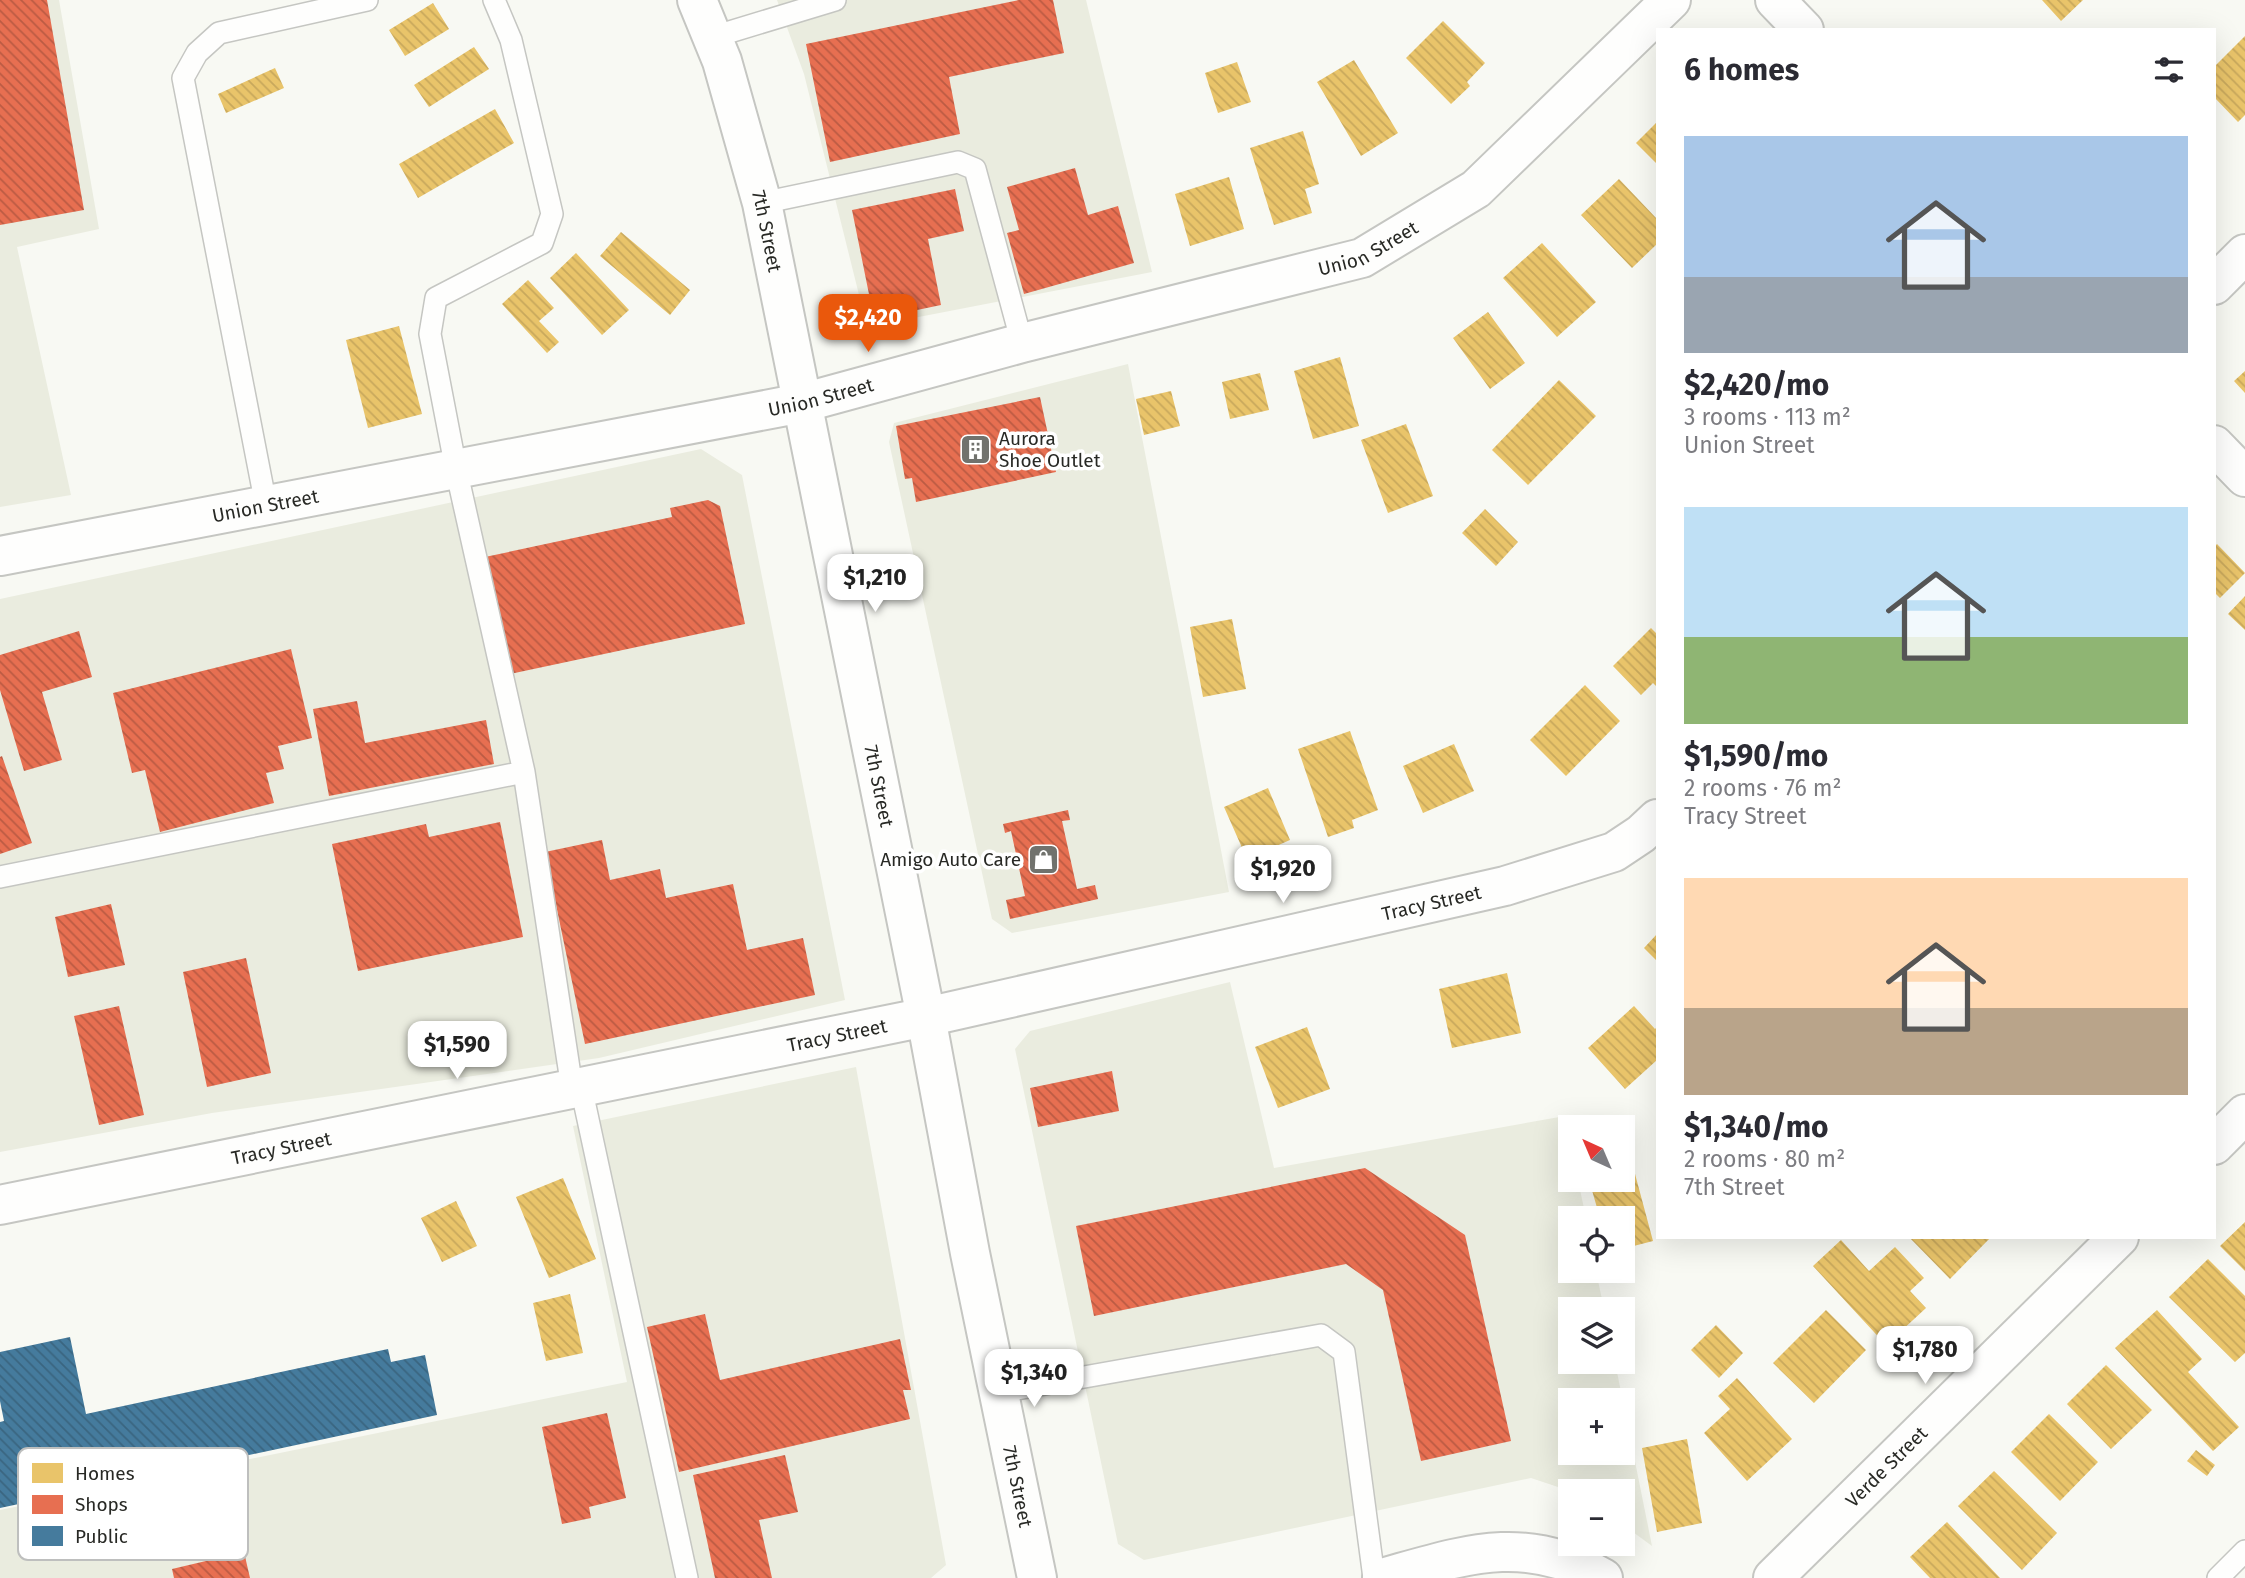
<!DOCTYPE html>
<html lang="en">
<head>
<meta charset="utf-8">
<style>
  body { margin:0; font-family:"Fira Sans",sans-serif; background:#f2f2f3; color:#2b2b33; height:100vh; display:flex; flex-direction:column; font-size:26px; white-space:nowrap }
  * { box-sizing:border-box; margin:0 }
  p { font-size:23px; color:#7c7c81 }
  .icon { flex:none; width:38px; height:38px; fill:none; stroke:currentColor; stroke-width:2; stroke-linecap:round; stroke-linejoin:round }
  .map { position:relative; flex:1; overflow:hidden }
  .panel { position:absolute; left:1656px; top:28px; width:560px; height:1211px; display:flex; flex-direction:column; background:#fff; border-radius:0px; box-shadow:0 7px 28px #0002 }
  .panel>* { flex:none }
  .needle { width:46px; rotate:316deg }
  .buttons { position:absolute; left:1558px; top:1115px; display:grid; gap:14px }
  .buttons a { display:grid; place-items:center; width:77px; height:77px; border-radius:0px; background:#fff; box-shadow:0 7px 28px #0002; font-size:35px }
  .price { position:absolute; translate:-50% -60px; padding:0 16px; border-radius:14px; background:#fff; color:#222; font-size:23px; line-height:46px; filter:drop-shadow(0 2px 4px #0008) }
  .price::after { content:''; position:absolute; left:50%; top:42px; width:21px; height:16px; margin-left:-10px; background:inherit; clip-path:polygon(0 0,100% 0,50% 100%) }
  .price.on { background:#ea580c; color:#fff }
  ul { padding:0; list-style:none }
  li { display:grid; align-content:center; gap:14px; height:371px; padding:0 28px }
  li span { display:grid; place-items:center; height:217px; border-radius:0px; color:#555 }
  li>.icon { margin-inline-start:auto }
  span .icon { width:126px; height:126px; fill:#fffc; stroke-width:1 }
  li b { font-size:30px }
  h2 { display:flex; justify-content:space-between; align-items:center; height:84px; padding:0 28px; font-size:30px }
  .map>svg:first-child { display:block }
  .built { fill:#eaecdf; fill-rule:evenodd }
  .homes { fill:url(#homes-back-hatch) }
  .shops { fill:url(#shops-back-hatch) }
  .public { fill:url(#public-back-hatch) }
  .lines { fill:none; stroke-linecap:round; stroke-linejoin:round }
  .lane-casing { stroke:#c5c6c2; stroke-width:24 }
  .street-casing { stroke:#c5c6c2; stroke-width:42 }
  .secondary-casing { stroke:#c5c6c2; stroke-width:42 }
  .lane { stroke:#fefefd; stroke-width:21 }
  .street { stroke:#fefefd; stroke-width:38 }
  .secondary { stroke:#fefefd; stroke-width:38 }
  .labels { text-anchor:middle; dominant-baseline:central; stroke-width:7; stroke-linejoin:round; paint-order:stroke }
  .street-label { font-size:19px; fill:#282925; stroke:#fff }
  .poi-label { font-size:19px; fill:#282925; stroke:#fff; text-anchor:start }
  .key { fill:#fff; stroke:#bebfbe; stroke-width:2 }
  .key-label { font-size:19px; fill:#282925 }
</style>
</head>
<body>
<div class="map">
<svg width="2245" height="1578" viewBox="0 0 2245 1578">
  <defs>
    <pattern id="homes-back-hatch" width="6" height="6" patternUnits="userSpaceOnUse" patternTransform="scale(1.75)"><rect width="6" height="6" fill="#e9c46a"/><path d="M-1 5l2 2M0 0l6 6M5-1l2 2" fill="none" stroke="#c8a85c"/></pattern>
    <pattern id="shops-back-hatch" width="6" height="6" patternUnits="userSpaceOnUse" patternTransform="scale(1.75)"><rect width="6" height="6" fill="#e76f51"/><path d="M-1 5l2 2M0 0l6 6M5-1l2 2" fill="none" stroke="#bb5b43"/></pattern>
    <pattern id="public-back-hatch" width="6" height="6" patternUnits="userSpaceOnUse" patternTransform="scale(1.75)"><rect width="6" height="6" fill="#457b9d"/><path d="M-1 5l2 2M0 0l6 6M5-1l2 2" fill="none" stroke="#3a6580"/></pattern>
  </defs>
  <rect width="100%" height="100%" fill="#f8f9f3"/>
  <path class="built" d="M0,0h59l40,229 -82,18 54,248 -71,12z
    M777,0h309l66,272 -285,55 -63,-253z
    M1128,364l101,528 -217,41 -20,-14 -103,-477 5,-19z
    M701,449l41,26 103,525 -246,58 -387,55 -212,39v-553z
    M1230,982l44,186 291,-52 5,24v40h8l8,38h-16v52l26,1 8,38h-34v53h45l37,184 -30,-22v-33h-52l-39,-13 -387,82 -26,-16 -103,-495 15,-18zM1570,1400h52v52h-52z
    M856,1067l90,498 -15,13h-931v-68l627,-128 -54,-256z"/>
  <path class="homes" d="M2042,0h41l-22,21z
    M433,3l16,26 -44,27 -16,-26z
    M1443,21l42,42 -18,19 3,4 -19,18 -45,-46z
    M2245,36v79l-7,7 -24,-25v-30z
    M474,47l15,22 -60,38 -15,-22z
    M1354,60l44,73 -37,23 -44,-74z
    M1237,62l14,40 -33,11 -13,-40z
    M275,68l9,20 -58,25 -8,-19z
    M495,109l19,34 -96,55 -19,-34z
    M1657,122v42l-21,-21z
    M1303,131l16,53 -14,5 7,24 -38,12 -24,-77z
    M1229,177l15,52 -54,17 -15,-52z
    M1619,179l38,40v25l-25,24 -51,-53z
    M621,232l69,58 -20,25 -70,-59z
    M1542,243l54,59 -39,35 -54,-59z
    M576,253l53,57 -27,25 -52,-57z
    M528,280l26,28 -15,13 20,21 -12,11 -45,-49z
    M1488,312l37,51 -35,26 -37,-51z
    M399,326l23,88 -54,14 -22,-88z
    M1340,357l19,69 -46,13 -19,-68z
    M2245,371v22l-11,-12z
    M1260,373l9,37 -39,9 -8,-37z
    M1559,380l37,36 -68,69 -36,-35z
    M1171,391l9,35 -36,9 -8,-36z
    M1406,424l27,72 -45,17 -27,-73z
    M1485,509l33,33 -22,24 -34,-33z
    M2217,544l28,29 -25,25 -6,-6v-45z
    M2245,596v34l-17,-16z
    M1232,619l14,70 -43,8 -13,-70z
    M1651,628l6,6v53l-4,-4 -12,12 -28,-29z
    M1585,685l35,36 -54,55 -36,-36z
    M1350,731l28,79 -26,10 2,8 -26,9 -30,-88z
    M1454,744l20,47 -51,22 -20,-47z
    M1268,788l22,52 -43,19 -23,-52z
    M1657,934v27l-13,-13z
    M1507,973l14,60 -69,15 -13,-59z
    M1634,1006l21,23 2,-2v33l-32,29 -37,-41z
    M1307,1027l23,62 -52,19 -23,-61z
    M1631,1159l22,82 -31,8v-31h-22l-11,-38h33v-19z
    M563,1178l33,81 -47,19 -33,-81z
    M456,1201l21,45 -35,16 -21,-44z
    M2245,1222v49l-25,-25z
    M1909,1237h82l-41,42z
    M1841,1240l28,31 26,-24 29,31 -14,13 16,17 -40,37 -73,-79z
    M2208,1259l37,37v57l-10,9 -66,-65z
    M570,1294l13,59 -37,8 -13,-58z
    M1826,1310l40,40 -52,53 -41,-40z
    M2157,1310l45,49 -14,13 51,55 -26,24 -98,-103z
    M1716,1325l27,28 -24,25 -28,-28z
    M2106,1365l46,45 -41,39 -44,-45z
    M1737,1378l55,61 -45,42 -43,-48 26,-24 -12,-13z
    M2049,1414l49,48 -38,39 -49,-49z
    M1687,1439l15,84 -45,9 -15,-84z
    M2196,1450l19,15 -8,11 -20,-15z
    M1994,1471l63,62 -35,37 -64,-64z
    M1947,1522l53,56h-70l-20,-21z"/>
  <path class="shops" d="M0,0h47l37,210 -84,15z
    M1019,0h34l11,53 -115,24 11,57 -130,28 -24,-118z
    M1075,168l13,47 30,-9 16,57 -110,31 -17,-61 12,-3 -12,-43z
    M955,189l9,42 -36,8 13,66 -67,14 -22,-109z
    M1040,397l16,75 -140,30 -4,-24 -7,1 -9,-53z
    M708,500l12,6 25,118 -235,50 -25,-117 187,-40 -2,-9z
    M79,631l13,46 -50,15 20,68 -38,11 -24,-81v-35z
    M291,649l21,89 -34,8 6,23 -18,4 8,30 -114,29 -15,-62 -13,3 -19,-80z
    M357,701l8,42 121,-23 8,44 -165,32 -16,-87z
    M2,756l30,87 -32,11v-97z
    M1068,810l2,10 -8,1 15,68 18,-4 3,14 -88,20 -4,-19 19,-4 -14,-65 -6,2 -2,-9z
    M500,822l23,115 -165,34 -26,-127 94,-20 3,13z
    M602,840l8,40 50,-11 6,29 67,-14 14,66 56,-12 12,57 -230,49 -40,-192z
    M111,904l14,61 -57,12 -13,-60z
    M246,958l25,115 -64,14 -24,-115z
    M119,1006l25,109 -45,10 -25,-109z
    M1112,1071l7,40 -81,16 -8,-39z
    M1365,1168l100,67 46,206 -90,20 -38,-171 -37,-26 -252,52 -18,-90z
    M705,1314l15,66 180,-41 11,51h-8l7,29 -231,53 -32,-145z
    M607,1413l19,85 -37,9 2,11 -29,6 -20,-97z
    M785,1455l13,57 -39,8 13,58h-57l-22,-103z
    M244,1552l6,26h-76l-2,-9z"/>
  <path class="public" d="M70,1337l16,77 302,-65 3,13 34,-7 12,60 -437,93v-86l4,-1 -4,-20v-49z"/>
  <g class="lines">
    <defs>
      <path id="lane" d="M494,0l17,40 41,174 -10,29 -106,55 -6,36 26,135 68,303 48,316
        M713,37l122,-37
        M762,203l196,-41 17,7 47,174
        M266,505l-83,-427 14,-25 22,-20 148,-33
        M0,877l524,-105
        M581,1087l106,491
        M1000,1392l321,-57 23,17 30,226
        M2218,1578l27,-27"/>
      <g id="street">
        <path d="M1775,0l29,30"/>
        <path d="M2214,285l31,-31"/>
        <path d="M2214,445l31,32"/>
        <path id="s1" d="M0,556l802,-153 220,-60 340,-85 114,-69 195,-189"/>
        <path d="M2214,1145l31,-31"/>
        <path id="s2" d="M0,1205l926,-188 579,-131 109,-34 27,-18 16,-15"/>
        <path id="s3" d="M1773,1578l346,-341"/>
      </g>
      <g id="secondary">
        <path id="s4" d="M697,0l25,61 40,142 164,814 44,236 67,325"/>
        <path d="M1382,1578c83,-23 140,-45 221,0"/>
      </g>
    </defs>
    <use href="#lane" class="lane-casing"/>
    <use href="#street" class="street-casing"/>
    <use href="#secondary" class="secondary-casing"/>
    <use href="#lane" class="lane"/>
    <use href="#street" class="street"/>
    <use href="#secondary" class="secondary"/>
  </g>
  <defs>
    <symbol id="building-square" viewBox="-11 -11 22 22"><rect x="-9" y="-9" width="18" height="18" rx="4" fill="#71726d" stroke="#fff"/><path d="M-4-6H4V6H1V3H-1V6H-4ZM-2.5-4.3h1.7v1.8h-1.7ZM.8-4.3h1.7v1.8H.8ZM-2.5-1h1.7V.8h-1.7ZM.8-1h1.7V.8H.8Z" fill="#fff"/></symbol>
    <symbol id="shop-square" viewBox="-11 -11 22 22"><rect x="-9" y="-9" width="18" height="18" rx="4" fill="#71726d" stroke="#fff"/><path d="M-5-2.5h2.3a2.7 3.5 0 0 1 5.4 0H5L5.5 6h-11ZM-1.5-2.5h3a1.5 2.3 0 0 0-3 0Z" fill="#fff"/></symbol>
  </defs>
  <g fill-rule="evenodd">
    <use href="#building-square" x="958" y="432" width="35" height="35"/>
    <use href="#shop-square" x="1026" y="842" width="35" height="35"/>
  </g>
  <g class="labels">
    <g class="street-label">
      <text stroke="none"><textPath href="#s4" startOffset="242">7th Street</textPath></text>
      <text stroke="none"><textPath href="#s1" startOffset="1404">Union Street</textPath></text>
      <text stroke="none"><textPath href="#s1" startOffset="836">Union Street</textPath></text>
      <text stroke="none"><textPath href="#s1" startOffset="270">Union Street</textPath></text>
      <text stroke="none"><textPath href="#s4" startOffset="808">7th Street</textPath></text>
      <text stroke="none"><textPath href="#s2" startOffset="1463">Tracy Street</textPath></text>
      <text stroke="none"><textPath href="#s2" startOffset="854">Tracy Street</textPath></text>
      <text stroke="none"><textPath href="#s2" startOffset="287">Tracy Street</textPath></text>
      <text stroke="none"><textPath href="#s3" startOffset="159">Verde Street</textPath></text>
      <text stroke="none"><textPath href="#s4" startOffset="1522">7th Street</textPath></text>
    </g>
    <g class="poi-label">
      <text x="999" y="438">Aurora<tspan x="999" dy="22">Shoe Outlet</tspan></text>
      <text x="1021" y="859" text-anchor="end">Amigo Auto Care</text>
    </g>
  </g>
  <rect x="18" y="1448" width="230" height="112" rx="10" class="key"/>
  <rect x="32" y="1463" width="31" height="20" fill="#e9c46a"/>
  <rect x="32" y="1495" width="31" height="19" fill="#e76f51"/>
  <rect x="32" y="1526" width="31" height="20" fill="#457b9d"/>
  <g class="key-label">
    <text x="75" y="1480">Homes</text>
    <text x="75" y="1511">Shops</text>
    <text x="75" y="1543">Public</text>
  </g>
</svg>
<div class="buttons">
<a><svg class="needle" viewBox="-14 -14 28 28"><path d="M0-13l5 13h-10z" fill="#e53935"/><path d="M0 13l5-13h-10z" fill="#7c7c81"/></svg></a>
<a><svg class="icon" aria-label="locate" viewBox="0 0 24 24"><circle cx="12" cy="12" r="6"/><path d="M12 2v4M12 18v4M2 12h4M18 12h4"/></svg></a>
<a><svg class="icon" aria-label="layers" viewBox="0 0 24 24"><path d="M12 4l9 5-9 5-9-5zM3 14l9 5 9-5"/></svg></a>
<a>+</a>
<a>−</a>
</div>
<b class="price on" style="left:868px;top:354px">$2,420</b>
<b class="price" style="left:875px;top:614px">$1,210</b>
<b class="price" style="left:1283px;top:905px">$1,920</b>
<b class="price" style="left:457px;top:1081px">$1,590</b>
<b class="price" style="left:1925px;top:1386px">$1,780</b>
<b class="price" style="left:1034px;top:1409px">$1,340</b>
<section class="panel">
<h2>6 homes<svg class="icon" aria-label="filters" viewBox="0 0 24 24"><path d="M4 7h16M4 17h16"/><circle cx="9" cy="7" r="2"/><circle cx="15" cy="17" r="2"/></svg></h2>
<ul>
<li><span style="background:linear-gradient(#a9c7e8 65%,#9aa5b1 0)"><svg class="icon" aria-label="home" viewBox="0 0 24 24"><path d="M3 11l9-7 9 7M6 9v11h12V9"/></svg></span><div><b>$2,420/mo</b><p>3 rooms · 113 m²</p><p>Union Street</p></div></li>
<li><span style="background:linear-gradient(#bfe0f5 60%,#8fb573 0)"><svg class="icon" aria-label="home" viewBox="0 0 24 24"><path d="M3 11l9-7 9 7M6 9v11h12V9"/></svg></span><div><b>$1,590/mo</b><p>2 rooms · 76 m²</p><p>Tracy Street</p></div></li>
<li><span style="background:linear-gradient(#ffd9b3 60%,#b9a48a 0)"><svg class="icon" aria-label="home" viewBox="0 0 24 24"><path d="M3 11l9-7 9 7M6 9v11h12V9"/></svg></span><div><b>$1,340/mo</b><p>2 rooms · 80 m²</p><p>7th Street</p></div></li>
</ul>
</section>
</div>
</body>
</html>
